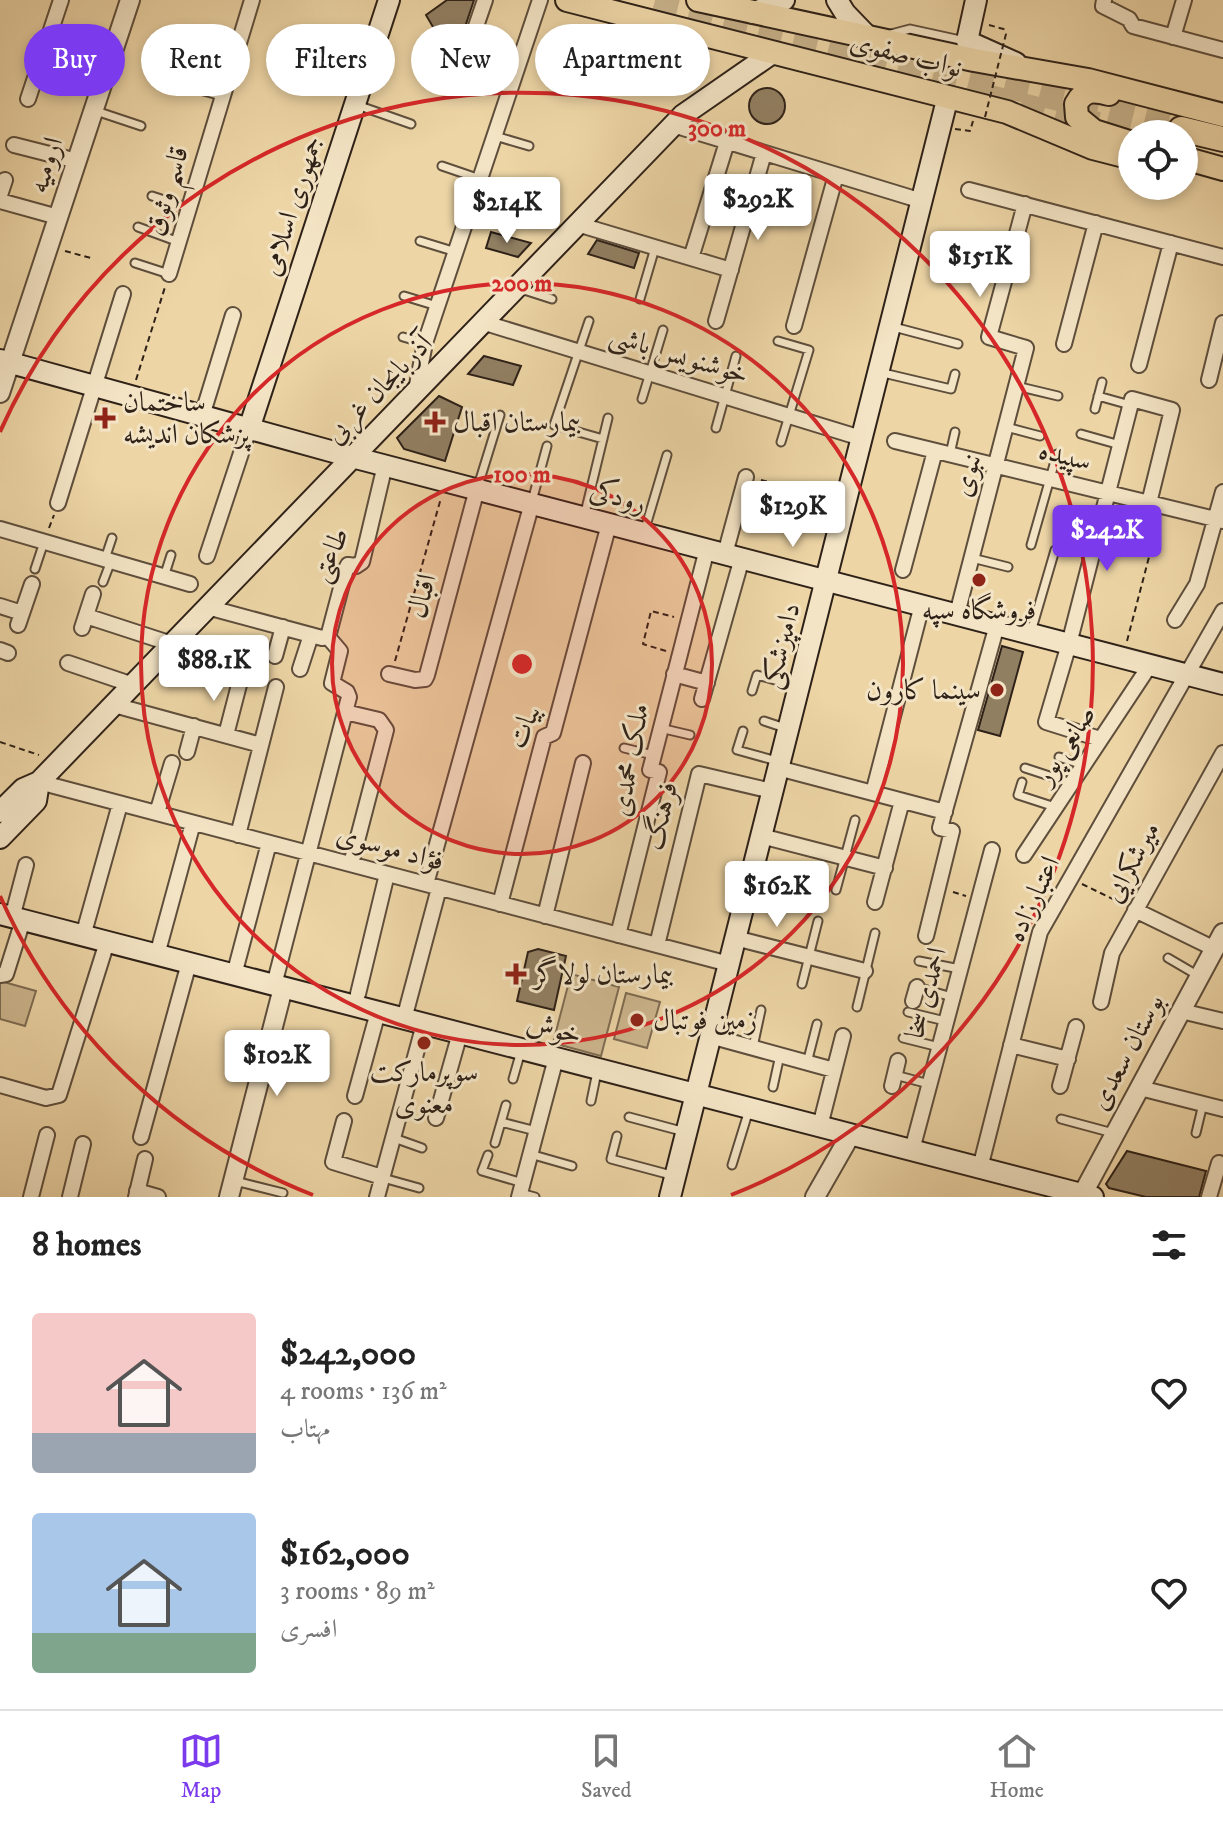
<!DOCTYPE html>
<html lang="en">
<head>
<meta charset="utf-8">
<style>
  body { margin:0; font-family:"IM FELL DW Pica",Amiri,serif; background:#f2f2f2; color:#222; height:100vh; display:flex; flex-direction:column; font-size:30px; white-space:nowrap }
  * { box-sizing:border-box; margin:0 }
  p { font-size:26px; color:#767676 }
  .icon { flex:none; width:44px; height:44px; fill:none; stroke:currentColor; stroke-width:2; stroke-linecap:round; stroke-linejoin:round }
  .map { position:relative; height:1197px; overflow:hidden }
  .side { display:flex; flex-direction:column; background:#fff; flex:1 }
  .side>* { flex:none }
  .top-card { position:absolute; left:24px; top:24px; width:800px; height:72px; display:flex; gap:16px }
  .tools { position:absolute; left:1118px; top:120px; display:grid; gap:16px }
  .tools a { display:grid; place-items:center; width:80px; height:80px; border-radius:50%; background:#fff; box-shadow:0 4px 12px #0003; font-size:40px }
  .price { position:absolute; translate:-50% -68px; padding:0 18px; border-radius:8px; background:#fff; color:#222; font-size:26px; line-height:52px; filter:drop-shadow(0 2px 4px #0008) }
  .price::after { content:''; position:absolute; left:50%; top:48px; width:24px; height:18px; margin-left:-12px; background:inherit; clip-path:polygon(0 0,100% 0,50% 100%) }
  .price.on { background:#7c3aed; color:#fff }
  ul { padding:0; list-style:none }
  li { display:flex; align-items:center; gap:24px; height:200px; padding:0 32px }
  li span { display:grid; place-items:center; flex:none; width:224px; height:160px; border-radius:8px; color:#555 }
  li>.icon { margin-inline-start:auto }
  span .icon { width:96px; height:96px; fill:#fffc; stroke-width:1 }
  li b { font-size:34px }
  h2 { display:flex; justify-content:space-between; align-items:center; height:96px; padding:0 32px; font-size:34px }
  .pill { padding:0 28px; border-radius:36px; background:#fff; box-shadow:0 4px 12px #0003; font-size:28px; line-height:72px }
  .pill.on { background:#7c3aed; color:#fff }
  .tabs { display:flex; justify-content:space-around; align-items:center; height:112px; border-top:2px solid #e0e0e0; background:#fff; font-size:22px; color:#767676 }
  .tabs a { display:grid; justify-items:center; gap:4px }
  .tabs .on { color:#7c3aed }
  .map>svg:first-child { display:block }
  .green { fill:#cdb68e; stroke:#7e6c53; stroke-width:2 }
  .building { fill:#917f62; stroke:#2e2118; stroke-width:2 }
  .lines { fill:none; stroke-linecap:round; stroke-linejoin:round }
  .trunk-tunnel { stroke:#c7b18a; stroke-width:24; stroke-dasharray:24 12; stroke-linecap:butt }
  .service-casing { stroke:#5e4e3c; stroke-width:11 }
  .minor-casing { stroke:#5e4e3c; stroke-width:18 }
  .tertiary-casing { stroke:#5e4e3c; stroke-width:22 }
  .secondary-casing { stroke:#2e2118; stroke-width:24 }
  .primary-casing { stroke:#2e2118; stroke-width:26 }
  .trunk-casing { stroke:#2e2118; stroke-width:28 }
  .path { stroke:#2e2118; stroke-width:2; stroke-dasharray:6 4; stroke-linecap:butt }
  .service { stroke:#f3e4c5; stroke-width:7 }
  .minor { stroke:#f3e4c5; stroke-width:14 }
  .tertiary { stroke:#f3e4c5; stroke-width:18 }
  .secondary { stroke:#f3e4c5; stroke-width:20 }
  .primary { stroke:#edd5a6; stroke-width:22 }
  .trunk { stroke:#edd5a6; stroke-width:24 }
  .path-bridge { stroke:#2e2118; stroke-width:2; stroke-dasharray:6 4; stroke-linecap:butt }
  .ring { fill:none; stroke:#d62828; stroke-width:4 }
  .poi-dot { fill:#8f2418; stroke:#f3e4c5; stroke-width:3 }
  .labels { text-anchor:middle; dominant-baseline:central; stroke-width:6; stroke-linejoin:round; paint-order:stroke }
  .street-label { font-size:28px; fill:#2e2118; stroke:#f3e4c5 }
  .poi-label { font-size:28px; fill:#2e2118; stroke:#f3e4c5; text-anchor:start }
  .centre { fill:#d62828; stroke:#f3e4c5; stroke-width:4 }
  .ring-label { font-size:24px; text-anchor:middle; font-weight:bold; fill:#d62828; stroke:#f3e4c5; stroke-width:6; stroke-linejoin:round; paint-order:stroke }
</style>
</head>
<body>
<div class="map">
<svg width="1223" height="1197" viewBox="0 0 1223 1197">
  <rect width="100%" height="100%" fill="#edd5a6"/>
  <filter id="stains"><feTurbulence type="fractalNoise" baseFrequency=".0025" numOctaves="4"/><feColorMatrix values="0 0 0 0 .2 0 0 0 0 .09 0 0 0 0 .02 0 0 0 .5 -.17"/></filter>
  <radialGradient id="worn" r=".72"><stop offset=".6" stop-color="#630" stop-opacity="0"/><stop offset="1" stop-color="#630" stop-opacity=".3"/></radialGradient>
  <path class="green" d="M571,974l48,13 -18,69 -48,-13z
    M0,981l36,10 -11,35 -25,-7z
    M626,993l34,9 -13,46 -33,-9z"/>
  <path class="building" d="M447,0h27l-12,36 -29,-9 -7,-12z
    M648,37l54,16 3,8 -34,34 -40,-10z
    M749 106a18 18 0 1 1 36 0a18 18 0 1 1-36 0Z
    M491,232l40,11 -13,14 -32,-9z
    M597,240l42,13 -5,15 -46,-14z
    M484,356l37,10 -8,19 -45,-11z
    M439,396l23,11 -17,54 -41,-12 -7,-11z
    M1002,646l21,6 -23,84 -22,-6z
    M538,949l28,7 -12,54 -37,-9 11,-49z
    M1127,1151l79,20 -7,26h-53l-37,-9 -3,-4z"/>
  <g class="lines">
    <path class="trunk-tunnel" d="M655,0l526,129
      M986,96l112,28"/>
    <defs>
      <path id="service" d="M891,34l19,-5 55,12
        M189,87l33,9
        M357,105l54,19
        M96,111l45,15
        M495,136l34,10
        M442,166l38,13
        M152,196l37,12
        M138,227l41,15
        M420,241l36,11
        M135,263l34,11
        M521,289l31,10
        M404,296l33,10
        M640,299l15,-51
        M589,321l-35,104 49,14
        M890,326l68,18
        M403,337l21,6
        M778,341l31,9 -28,92
        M879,372l72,17 4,-15
        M1016,386l42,10
        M1098,396l32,9
        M642,399l21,-69
        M1095,409l7,-27
        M1006,427l34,9
        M716,428l20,-72
        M1081,434l39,11
        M950,454l5,-22
        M478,486l22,-71
        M532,501l15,-55
        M584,517l24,-99
        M645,529l22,-74
        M1031,545l26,-91
        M972,558l36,9
        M105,559l7,-21
        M35,569l9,-27
        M164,577l7,-22
        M103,582l8,-21
        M1031,632l24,-82
        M752,691l5,-16 39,11
        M764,721l21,7
        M660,728l30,7
        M743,731l-6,19 40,11
        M624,748l29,7
        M1059,757l24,8
        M1025,768l46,15
        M1022,782l-4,13 37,12
        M836,890l19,-70
        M1168,958l29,17
        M919,961l41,8
        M802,984l16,-63
        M917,987l35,10
        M857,1007l18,-74
        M908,1012l37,9
        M903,1038l36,9
        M753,1047l8,-37
        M807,1063l10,-39
        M895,1075l34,9
        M513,1079l8,-28
        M773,1087l7,-32
        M591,1101l6,-29
        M629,1117l56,15
        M1061,1119l52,14
        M501,1122l35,9
        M1196,1133l7,-29
        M617,1136l-6,23 60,16
        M394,1138l28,10
        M495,1143l11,-38
        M530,1154l42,12
        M488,1155l-6,16 41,12
        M732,1165l17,-55
        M383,1178l36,10
        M235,1181l48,12
        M520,1193l15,4"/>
      <path id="minor" d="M1104,0l-1,6 26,13 4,7 90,24
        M1173,37l11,-37
        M462,67l23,-67
        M28,99l33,-99
        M673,125l249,76
        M14,145l63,16
        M969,190l254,67
        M0,195l5,-15
        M0,201l58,16
        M577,224l154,46
        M691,258l36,-116
        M169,274l83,-274
        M716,321l48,-168
        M482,322l379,116
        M794,326l42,-151
        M1064,344l32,-121
        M1139,365l32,-122
        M1209,380l14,-57
        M416,390l9,-47 115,-343
        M202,416l31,-101
        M895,441l328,80
        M58,503l65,-209
        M0,529l190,55
        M725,554l21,-77
        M207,556l42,-127
        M903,570l32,-119
        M0,606l22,7
        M207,607l115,31 6,-1
        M957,614l69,-266 -37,-11 36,-133
        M86,616l86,28
        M1175,620l22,-36 26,-92
        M18,625l14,-41
        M82,628l11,-34
        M328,637l18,-68 2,-4 8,1 6,-4 23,-97
        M0,650l8,3
        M275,656l8,-29
        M68,663l65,22
        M300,669l11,-34
        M389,674l26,6 10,-1 2,-4 50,-186
        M674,674l33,9
        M702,699l40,-141
        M114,705l147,40
        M345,712l34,8 7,10 -35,134
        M226,735l14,-54
        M1100,739l-54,-17 23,-78 63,-245 40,11 -23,93
        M187,752l7,-26
        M778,768l167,44
        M39,782l690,182
        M873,793l49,-188
        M157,813l15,-50
        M238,835l38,-148
        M761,836l124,32
        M1024,855l126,-190
        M426,884l106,-381
        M875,902l27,-101
        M500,904l44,-167 9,-4 56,-209
        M1135,910l80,39
        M545,916l38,-153
        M12,918l14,-53
        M618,935l41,-163 -9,-2 4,-15 53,-206
        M83,936l37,-132
        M926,936l26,-105 -12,-3 57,-203
        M735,938l130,33
        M657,945l42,-171 73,17
        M157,955l36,-132
        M0,975l6,-1 17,-54
        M234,975l35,-132
        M274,985l75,-288 -2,-5 -15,-9 8,-32 -12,-14
        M358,994l29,-120
        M913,1001l4,-14
        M1101,1002l11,-49 111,-200
        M1181,1011l42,10
        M404,1019l35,-131
        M710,1036l124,34
        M1011,1045l57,14
        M0,1085l46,13 13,-3 48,-153
        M892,1086l6,-25
        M1060,1086l16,-59
        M1140,1088l83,21
        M355,1096l23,-84
        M436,1118l24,-85
        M344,1121l-11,41 49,15
        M820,1126l23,-90
        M141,1137l48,-174
        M912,1150l80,-300
        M980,1168l60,-236 183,-321
        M137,1191l21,6
        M31,1197l16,-62
        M70,1197l13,-53
        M136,1197l9,-38
        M377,1197l47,-173
        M519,1197l37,-139
        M1209,1197l10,-34"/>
      <path id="tertiary" d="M0,393l130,-393
        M229,1197l54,-209
        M815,1197l36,-63
        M1081,1197l142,-264"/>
      <path id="secondary" d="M837,0l8,13 25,26
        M976,0l-9,41 49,22
        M753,13l31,-13
        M0,360l352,97 871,227
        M249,429l140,-429
        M0,812l23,-23 16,-7 644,-667 91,-63
        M0,838l36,-37 3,-19
        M0,914l1093,283
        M670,1197l275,-1089"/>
      <path id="primary" d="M567,0l440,112 86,36 39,10
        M698,0l276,60 114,20 135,35
        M1109,94c-15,-4 -25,-5 -33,10l1,13 17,14 38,12
        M1184,158l39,11"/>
      <path id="trunk" d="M1181,129l42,10"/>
    </defs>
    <use href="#service" class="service-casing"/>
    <use href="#minor" class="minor-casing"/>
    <use href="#tertiary" class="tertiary-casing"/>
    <use href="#secondary" class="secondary-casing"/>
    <use href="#primary" class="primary-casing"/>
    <use href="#trunk" class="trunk-casing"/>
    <path class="path" d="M989,25l18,5
      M955,129l15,2 3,-10
      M65,251l26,7
      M136,380l29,-93
      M761,480l68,18
      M49,528l5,-13
      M1127,641l32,-122
      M666,651l-23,-7 8,-33 23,6
      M395,661l46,-163
      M0,742l39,13
      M1040,859l21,5
      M1082,884l41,20
      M953,892l13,4"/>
    <use href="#service" class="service"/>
    <use href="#minor" class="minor"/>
    <use href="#tertiary" class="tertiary"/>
    <use href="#secondary" class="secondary"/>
    <use href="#primary" class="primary"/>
    <use href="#trunk" class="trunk"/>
    <path class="path-bridge" d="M985,117l22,-87"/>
  </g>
  <circle cx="522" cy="664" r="190" fill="#d62828" fill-opacity=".12"/>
  <g class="ring">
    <circle cx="522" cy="664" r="190"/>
    <circle cx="522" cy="664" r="381"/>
    <path d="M313 1195A571 571 0 0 1 0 896M0 432A571 571 0 1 1 731 1195"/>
  </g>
  <g class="poi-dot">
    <path d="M101 406h8v8h8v8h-8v8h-8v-8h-8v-8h8z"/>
    <path d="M431 410h8v8h8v8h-8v8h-8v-8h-8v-8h8z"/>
    <circle cx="979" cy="580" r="8"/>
    <circle cx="997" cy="690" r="8"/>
    <path d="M512 962h8v8h8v8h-8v8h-8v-8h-8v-8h8z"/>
    <circle cx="637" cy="1020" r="8"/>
    <circle cx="424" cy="1043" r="8"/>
  </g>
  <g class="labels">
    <g class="street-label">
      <text transform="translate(906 55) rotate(14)">نواب صفوی</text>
      <text transform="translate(46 165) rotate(-72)">ارومیه</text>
      <text transform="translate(167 191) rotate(-73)">قاسم وثوق</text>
      <text transform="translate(292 206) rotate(-72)">جمهوری اسلامی</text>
      <text transform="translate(679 355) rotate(17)">خوشنویس باشی</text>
      <text transform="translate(379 389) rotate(-46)">آذربایجان غربی</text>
      <text transform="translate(1065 456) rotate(14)">سپیده</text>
      <text transform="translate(967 475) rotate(-75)">نبوی</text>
      <text transform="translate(618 497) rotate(15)">رودکی</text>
      <text transform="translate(330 555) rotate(-66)">طاعتی</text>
      <text transform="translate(422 596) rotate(-75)">اقبال</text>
      <text transform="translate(781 646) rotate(-76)">دامپزشکی</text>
      <text transform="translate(524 727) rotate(-68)">بیات</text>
      <text transform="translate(1065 745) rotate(-57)">صانعی پور</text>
      <text transform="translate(630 760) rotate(-80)">ملک محمدی</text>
      <text transform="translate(661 816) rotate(-76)">فرهنگ</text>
      <text transform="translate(390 848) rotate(15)">فؤاد موسوی</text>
      <text transform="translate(1132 862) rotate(-61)">میرشکرایی</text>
      <text transform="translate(1033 899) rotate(-65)">اعتبارزاده</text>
      <text transform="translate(926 993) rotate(-75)">احمدی سخا</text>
      <text transform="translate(554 1029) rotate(14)">خوش</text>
      <text transform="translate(1127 1052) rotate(-62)">بوستان سعدی</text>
    </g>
    <g class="poi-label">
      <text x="123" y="402">ساختمان<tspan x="123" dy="32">پزشکان اندیشه</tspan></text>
      <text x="453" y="422">بیمارستان اقبال</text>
      <text x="979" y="610" text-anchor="middle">فروشگاه سپه</text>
      <text x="981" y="690" text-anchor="end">سینما کارون</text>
      <text x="534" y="974">بیمارستان لولاگر</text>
      <text x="653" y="1020">زمین فوتبال</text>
      <text x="424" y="1072" text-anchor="middle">سوپرمارکت<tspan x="424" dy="32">معنوی</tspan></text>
    </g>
  </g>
  <circle cx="522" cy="664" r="12" class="centre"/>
  <g class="ring-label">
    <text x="717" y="136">300 m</text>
    <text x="522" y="291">200 m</text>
    <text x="522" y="482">100 m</text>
  </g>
  <rect width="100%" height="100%" filter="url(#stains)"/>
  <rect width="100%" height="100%" fill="url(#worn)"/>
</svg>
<div class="tools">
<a><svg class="icon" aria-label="locate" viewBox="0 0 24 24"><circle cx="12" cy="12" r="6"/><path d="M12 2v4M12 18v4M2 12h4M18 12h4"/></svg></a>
</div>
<b class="price" style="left:758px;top:242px">$292K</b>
<b class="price" style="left:507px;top:245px">$214K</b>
<b class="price" style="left:980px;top:299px">$151K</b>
<b class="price" style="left:793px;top:549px">$129K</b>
<b class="price on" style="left:1107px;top:573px">$242K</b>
<b class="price" style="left:214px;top:703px">$88.1K</b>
<b class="price" style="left:777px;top:929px">$162K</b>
<b class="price" style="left:277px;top:1098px">$102K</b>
<div class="top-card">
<a class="pill on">Buy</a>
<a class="pill">Rent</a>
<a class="pill">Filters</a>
<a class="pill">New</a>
<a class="pill">Apartment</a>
</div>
</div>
<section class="side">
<h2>8 homes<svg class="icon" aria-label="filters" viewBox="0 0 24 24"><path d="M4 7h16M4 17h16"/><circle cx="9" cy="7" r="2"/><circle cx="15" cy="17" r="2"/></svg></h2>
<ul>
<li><span style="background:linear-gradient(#f6c9c9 75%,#9aa5b1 0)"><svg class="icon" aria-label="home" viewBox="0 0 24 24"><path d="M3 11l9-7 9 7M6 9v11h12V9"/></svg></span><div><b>$242,000</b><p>4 rooms · 136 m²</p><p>مهتاب</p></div><svg class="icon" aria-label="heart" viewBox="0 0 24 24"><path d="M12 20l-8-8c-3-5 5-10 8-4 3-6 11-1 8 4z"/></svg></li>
<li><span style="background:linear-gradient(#a9c7e8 75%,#7fa58c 0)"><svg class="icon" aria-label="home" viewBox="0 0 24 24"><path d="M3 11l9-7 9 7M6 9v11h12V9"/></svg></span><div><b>$162,000</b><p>3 rooms · 89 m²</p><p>افسری</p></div><svg class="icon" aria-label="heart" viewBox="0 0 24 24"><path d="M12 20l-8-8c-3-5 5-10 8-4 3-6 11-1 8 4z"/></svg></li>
</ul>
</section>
<nav class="tabs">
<a class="on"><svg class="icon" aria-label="map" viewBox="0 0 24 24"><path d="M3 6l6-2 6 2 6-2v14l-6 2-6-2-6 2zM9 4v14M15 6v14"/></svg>Map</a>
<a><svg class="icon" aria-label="saved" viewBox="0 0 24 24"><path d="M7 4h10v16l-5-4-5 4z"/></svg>Saved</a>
<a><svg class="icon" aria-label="home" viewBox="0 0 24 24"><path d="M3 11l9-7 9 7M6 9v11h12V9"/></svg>Home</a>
</nav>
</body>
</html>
